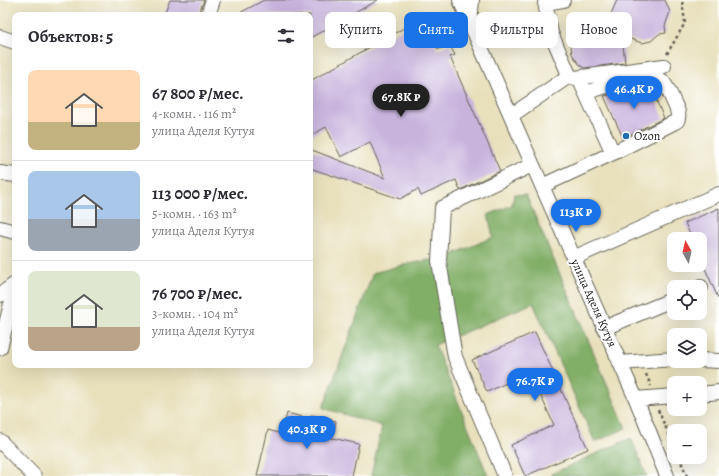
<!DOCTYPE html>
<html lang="ru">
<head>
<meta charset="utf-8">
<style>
  body { margin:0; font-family:Alegreya,serif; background:#f7f7f7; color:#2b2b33; height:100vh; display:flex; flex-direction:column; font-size:15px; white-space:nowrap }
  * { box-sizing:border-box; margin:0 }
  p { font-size:13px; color:#7c7c81 }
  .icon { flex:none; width:22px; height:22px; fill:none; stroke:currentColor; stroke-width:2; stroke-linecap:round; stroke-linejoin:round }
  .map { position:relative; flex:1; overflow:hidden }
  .drawer { position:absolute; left:12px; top:12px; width:301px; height:356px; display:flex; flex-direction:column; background:#fff; border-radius:8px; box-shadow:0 4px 16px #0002 }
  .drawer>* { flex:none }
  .top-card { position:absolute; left:325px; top:12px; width:334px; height:36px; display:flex; gap:8px }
  .needle { width:26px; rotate:352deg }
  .controls { position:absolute; left:667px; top:232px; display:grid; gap:8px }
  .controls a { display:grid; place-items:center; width:40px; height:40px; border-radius:8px; background:#fff; box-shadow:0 4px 16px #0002; font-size:20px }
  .price { position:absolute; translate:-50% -34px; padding:0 9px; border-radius:14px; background:#1a73e8; color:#fff; font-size:13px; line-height:26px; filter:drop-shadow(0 1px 2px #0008) }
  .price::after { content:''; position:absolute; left:50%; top:24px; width:12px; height:9px; margin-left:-6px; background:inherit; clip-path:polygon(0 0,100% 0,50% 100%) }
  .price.active { background:#222; color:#fff }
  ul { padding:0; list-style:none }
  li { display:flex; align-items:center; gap:12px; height:100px; padding:0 16px }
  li+li { border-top:1px solid #e1e1e2 }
  li span { display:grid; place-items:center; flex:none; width:112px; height:80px; border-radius:8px; color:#555 }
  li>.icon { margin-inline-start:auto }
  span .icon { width:48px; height:48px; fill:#fffc; stroke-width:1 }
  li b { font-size:17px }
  h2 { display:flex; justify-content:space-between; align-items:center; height:48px; padding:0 16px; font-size:17px }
  .chip { padding:0 14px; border-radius:8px; background:#fff; box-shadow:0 4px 16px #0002; font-size:14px; line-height:36px }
  .chip.active { background:#1a73e8; color:#fff }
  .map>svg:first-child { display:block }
  .forest { fill:#82af67; stroke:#4f6642 }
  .building { fill:#c8b3dd }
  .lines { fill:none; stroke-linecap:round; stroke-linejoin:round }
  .minor-casing { stroke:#636154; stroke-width:16 }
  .path { stroke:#636154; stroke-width:2.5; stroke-dasharray:3 3; stroke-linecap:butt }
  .minor { stroke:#fff; stroke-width:14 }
  .poi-dot { fill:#1f6fb2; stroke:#fff; stroke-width:1.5 }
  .labels { text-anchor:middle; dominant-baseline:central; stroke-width:4; stroke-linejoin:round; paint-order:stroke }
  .poi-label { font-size:12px; fill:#1c1c1c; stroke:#fff; text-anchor:start }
  .street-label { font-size:12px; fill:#1c1c1c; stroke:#fff }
</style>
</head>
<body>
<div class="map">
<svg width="719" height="476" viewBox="0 0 719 476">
  <rect width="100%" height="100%" fill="#fff"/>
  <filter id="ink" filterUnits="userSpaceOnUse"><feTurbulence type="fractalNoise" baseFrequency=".025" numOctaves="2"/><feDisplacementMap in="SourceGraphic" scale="8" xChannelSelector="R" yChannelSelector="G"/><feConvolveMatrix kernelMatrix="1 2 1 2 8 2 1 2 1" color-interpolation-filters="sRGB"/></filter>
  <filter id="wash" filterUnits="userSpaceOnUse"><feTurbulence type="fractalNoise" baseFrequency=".012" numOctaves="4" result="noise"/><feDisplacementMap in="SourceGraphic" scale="16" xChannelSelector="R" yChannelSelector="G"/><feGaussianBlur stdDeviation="0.9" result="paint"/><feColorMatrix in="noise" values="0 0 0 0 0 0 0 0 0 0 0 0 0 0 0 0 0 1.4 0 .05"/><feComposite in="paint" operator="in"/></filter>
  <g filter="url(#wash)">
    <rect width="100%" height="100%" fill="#e8e0bb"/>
    <path class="forest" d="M514,194l12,1 100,233 -31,14 -62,-139 -98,42 53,131h-117l11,-50 -59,-18 50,-135 26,-7 50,-10 44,-19 -5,-22 24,-10z
      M631,438l16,38h-95l-1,-2z"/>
    <g id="blocks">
      <path class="building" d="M170,0h34l-6,15h-34z
        M264,0h114l-68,38v-23h-74z
        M617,0h48l5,12 -5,14 1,7 -7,1 -8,7 -9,2 -20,-7 3,27 -41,5 -5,-4 -7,-10 -1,-7 3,-11 43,-6 -6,-16z
        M420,19l18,31 11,-6 6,11 -5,2 50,114 -40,19 -4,-10 -35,16 -3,-7 -18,10 -90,-31v-11l2,-7 73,28 -15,-36 -29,15 -15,-30 -16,9v-55z
        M650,87l14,31 -41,20 -19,-42z
        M719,208v92l-19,-43v-18h-8l-7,-16z
        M535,332l53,117 -63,27 -14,-31 43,-20 -24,-53 -43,20 -15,-32z
        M287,413l23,6 1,-4 25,6 -4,17 27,6 -7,32h-95l11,-46 14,4z"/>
    </g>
  </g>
  <g filter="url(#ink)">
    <use href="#blocks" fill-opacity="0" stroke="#636154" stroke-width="1"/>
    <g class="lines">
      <defs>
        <path id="minor" d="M460,0l176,399 31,77
          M563,0l-18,3 6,30 19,44 5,1 89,-12
          M208,15l5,-15
          M470,22l2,-22
          M0,37l15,5
          M586,93c12,-5 63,-20 75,-13 5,4 8,12 11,18 3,8 9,15 5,23l-64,32
          M512,115l57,-39
          M0,173l15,2
          M542,186l71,-33 -31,-68
          M0,228l15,4
          M573,258l146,-64
          M700,288l1,-1
          M0,295l15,-11
          M604,328l70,-29
          M0,348l15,-60
          M700,360l19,1
          M620,363l54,-4
          M700,394l19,-2
          M636,399l38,-3
          M0,441l34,35
          M505,476l-50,-119 -16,-96 3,-53 90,-43"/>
      </defs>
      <use href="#minor" class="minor-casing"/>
      <path class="path" d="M667,54l18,-31 -3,-23
        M646,374l5,12
        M658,410l16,36
        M679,457l8,19"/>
      <use href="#minor" class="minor"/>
    </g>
  </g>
  <circle class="poi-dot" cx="626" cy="136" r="4"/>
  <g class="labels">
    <g class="poi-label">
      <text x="634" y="136">Ozon</text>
    </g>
    <g class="street-label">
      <text transform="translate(594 303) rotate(66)">улица Аделя Кутуя</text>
    </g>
  </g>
</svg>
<div class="controls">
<a><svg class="needle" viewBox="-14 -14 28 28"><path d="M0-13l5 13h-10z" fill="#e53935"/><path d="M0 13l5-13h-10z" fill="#7c7c81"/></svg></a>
<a><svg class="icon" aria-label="locate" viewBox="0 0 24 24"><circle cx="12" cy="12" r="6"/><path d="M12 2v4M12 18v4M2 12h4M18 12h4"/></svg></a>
<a><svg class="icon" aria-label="layers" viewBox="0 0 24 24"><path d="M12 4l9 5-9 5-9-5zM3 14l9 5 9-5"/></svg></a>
<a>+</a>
<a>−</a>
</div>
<b class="price" style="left:634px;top:110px">46.4K ₽</b>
<b class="price active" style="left:401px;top:118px">67.8K ₽</b>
<b class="price" style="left:576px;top:233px">113K ₽</b>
<b class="price" style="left:535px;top:402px">76.7K ₽</b>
<b class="price" style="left:307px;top:450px">40.3K ₽</b>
<div class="top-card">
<a class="chip">Купить</a>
<a class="chip active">Снять</a>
<a class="chip">Фильтры</a>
<a class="chip">Новое</a>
</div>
<section class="drawer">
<h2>Объектов: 5<svg class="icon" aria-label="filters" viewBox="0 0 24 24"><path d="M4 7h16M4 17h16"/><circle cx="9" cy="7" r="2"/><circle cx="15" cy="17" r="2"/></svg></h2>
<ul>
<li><span style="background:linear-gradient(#ffd9b3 65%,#c2b280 0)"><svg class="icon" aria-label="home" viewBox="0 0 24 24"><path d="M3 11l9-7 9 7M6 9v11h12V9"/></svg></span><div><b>67 800 ₽/мес.</b><p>4-комн. · 116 m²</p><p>улица Аделя Кутуя</p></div></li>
<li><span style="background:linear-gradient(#a9c7e8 60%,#9aa5b1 0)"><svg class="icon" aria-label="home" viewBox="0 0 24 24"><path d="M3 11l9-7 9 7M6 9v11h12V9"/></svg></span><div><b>113 000 ₽/мес.</b><p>5-комн. · 163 m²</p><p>улица Аделя Кутуя</p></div></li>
<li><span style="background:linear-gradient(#dfe7d0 70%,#b9a48a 0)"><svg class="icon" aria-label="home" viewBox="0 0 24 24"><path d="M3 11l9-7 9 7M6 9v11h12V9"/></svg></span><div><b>76 700 ₽/мес.</b><p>3-комн. · 104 m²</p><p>улица Аделя Кутуя</p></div></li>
</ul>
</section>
</div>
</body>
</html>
